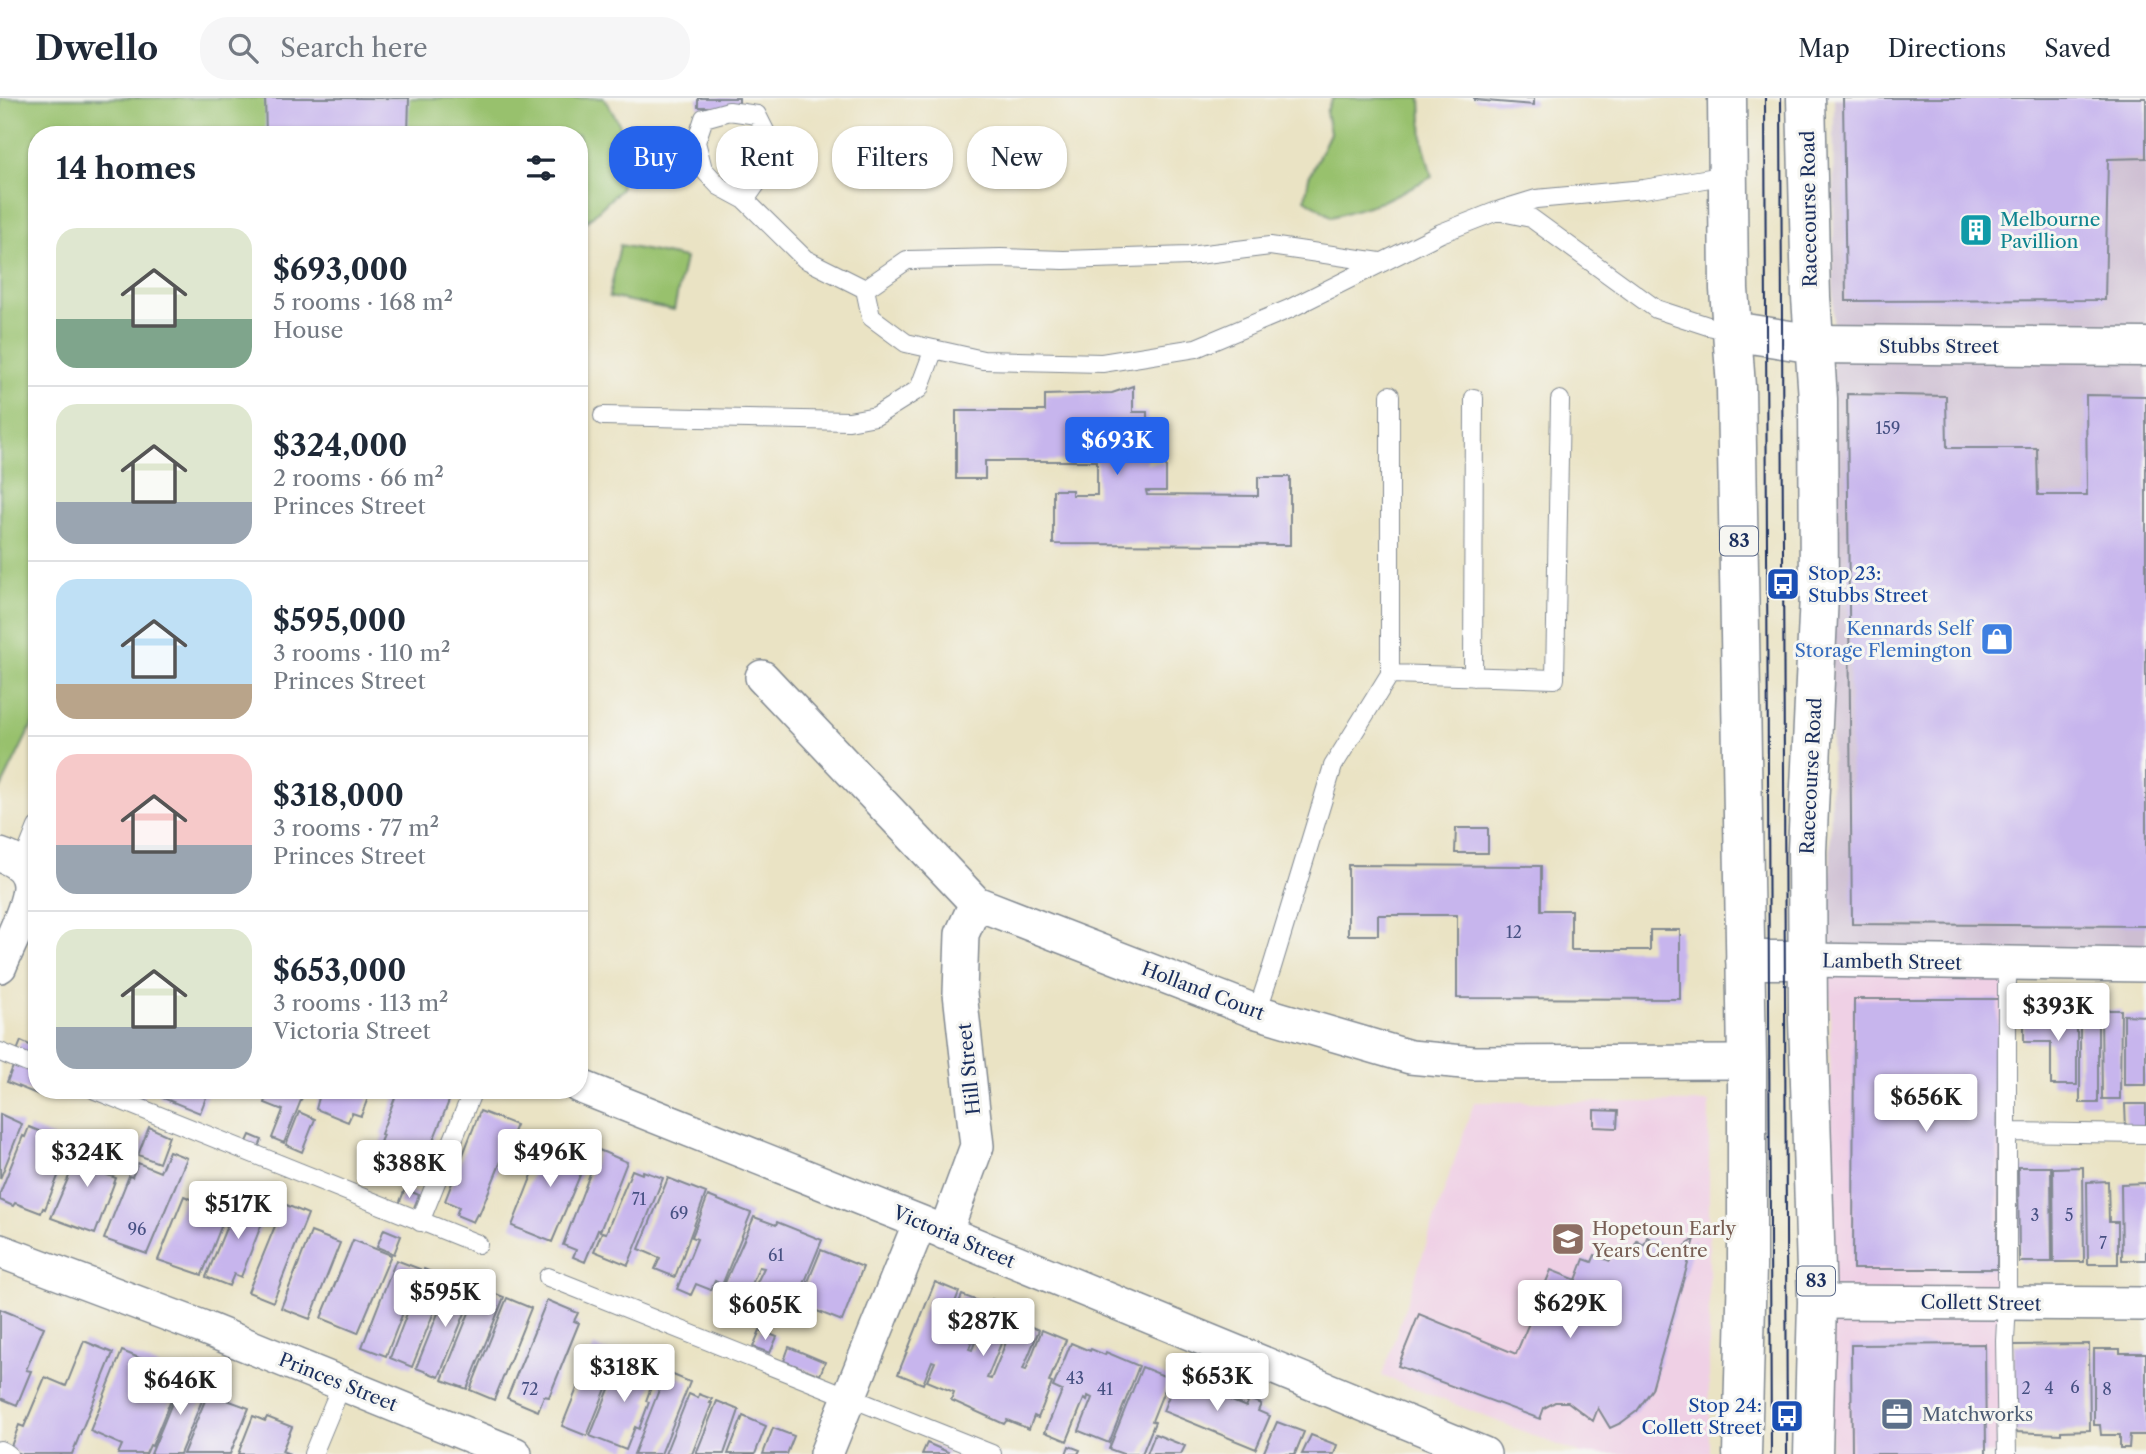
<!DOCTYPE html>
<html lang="en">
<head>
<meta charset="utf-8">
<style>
  body { margin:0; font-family:"Libre Caslon Text",serif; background:#f6f6f7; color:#1f2937; height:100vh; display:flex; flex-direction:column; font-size:26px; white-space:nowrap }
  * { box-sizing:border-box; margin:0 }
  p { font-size:23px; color:#747a83 }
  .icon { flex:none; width:38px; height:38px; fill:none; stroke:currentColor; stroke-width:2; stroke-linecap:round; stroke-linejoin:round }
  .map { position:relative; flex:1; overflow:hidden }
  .panel { position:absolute; left:28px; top:28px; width:560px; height:973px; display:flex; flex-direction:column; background:#fff; border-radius:28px; box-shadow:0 2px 5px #0004 }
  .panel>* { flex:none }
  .banner { position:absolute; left:609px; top:28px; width:665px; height:63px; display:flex; gap:14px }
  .price { position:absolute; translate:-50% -60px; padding:0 16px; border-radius:7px; background:#fff; color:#222; font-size:23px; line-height:46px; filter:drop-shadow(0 2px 4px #0008) }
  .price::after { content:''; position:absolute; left:50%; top:42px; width:21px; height:16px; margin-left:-10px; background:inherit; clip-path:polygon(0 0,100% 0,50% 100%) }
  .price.on { background:#2563eb; color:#fff }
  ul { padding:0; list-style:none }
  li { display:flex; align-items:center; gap:21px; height:175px; padding:0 28px }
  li+li { border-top:2px solid #e0e1e3 }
  li span { display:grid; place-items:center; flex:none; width:196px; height:140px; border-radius:21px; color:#555 }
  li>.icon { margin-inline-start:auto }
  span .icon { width:84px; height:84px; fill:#fffc; stroke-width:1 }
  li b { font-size:30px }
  h2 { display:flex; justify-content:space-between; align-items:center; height:84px; padding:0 28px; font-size:30px }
  .chip { padding:0 24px; border-radius:28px; background:#fff; box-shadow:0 2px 5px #0004; font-size:24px; line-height:63px }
  .chip.on { background:#2563eb; color:#fff }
  header { display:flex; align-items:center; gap:42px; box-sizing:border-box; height:98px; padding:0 35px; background:#fff; border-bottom:2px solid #e0e1e3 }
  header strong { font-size:33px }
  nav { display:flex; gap:38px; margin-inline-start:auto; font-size:24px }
  .search { width:490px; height:63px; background:#f6f6f7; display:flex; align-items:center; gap:18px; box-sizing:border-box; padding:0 24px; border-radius:28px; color:#747a83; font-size:26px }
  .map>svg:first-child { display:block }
  .built { fill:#efd0e5 }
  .industrial { fill:#cdbed2 }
  .green { fill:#98c16d; stroke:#5a7866; stroke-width:2 }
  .building { fill:#c7b5ed }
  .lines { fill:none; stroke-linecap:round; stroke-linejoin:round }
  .lane-casing { stroke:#828991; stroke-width:20 }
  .street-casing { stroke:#828991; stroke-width:36 }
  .secondary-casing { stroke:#828991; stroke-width:41 }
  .highway-casing { stroke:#828991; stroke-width:41 }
  .lane { stroke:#fff; stroke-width:18 }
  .street { stroke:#fff; stroke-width:33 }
  .secondary { stroke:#fff; stroke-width:38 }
  .highway { stroke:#fff; stroke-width:38 }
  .tram { stroke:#1b2f5e; stroke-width:2 }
  .labels { text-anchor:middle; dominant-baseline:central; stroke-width:6; stroke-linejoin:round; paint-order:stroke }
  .number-label { font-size:16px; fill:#465082 }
  .shield { fill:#f6f6f2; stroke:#5d6b8a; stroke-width:2 }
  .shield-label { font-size:18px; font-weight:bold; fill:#1b2f5e }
  .street-label { font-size:19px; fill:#1b2f5e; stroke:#f6f6f2 }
  .culture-label { font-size:19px; fill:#0d838f; stroke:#f6f6f2; text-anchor:start }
  .transit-label { font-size:19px; fill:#164399; stroke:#f6f6f2; text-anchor:start }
  .shop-label { font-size:19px; fill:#366cbe; stroke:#f6f6f2; text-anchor:end }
  .education-label { font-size:19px; fill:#785e54; stroke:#f6f6f2; text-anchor:start }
  .service-label { font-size:19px; fill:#4e5e75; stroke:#f6f6f2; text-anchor:start }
</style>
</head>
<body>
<header>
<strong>Dwello</strong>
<div class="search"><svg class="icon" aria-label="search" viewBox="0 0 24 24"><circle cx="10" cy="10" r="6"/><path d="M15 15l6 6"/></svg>Search here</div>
<nav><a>Map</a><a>Directions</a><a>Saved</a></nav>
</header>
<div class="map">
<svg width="2146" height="1356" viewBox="0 0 2146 1356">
  <rect width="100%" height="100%" fill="#f6f6f2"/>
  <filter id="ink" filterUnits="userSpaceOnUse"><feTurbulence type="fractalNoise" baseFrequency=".0143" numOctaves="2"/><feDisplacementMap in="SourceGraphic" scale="14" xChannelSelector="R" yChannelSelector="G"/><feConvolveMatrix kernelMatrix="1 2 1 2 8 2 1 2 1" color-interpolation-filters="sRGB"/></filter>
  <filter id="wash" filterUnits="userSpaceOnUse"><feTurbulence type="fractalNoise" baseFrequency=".00686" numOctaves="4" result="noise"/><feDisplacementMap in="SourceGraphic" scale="28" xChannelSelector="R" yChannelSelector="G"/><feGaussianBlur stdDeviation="1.57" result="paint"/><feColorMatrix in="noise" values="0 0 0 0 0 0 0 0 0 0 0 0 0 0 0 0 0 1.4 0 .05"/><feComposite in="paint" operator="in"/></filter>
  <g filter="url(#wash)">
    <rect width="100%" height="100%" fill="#eae3c4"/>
    <path class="built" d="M1830,863l177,3v490h-176z
      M1474,1004h235v352h-128l-199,-78z"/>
    <path class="industrial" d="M1834,0h312v867l-316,-4z"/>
    <path class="green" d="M0,0h604l16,27 1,64 -34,32 -8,-3v-83h-542v580l-37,75z
      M1333,0h88l2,44 9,35 -51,25 -49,15 -27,-18 4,-22 21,-44 -4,-21z
      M620,147l65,13 -11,52 -65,-13z"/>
    <g id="blocks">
      <path class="building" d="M265,0h144l-1,37h-142z
        M698,0h41v9h-41z
        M1474,0h60v7l-60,-5z
        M1843,0h303v60l-38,1 -3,141 -259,1z
        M1133,288v26h14v51l19,-1v29h-20l1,4 111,1v-19h32v68l-237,-1v-54h19v5h25v-34h-112v18h-29v-68h89v-16l67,-2z
        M1847,296l99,2 1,52h90l1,47h49l-1,-100 60,1v530l-294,-2z
        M1456,730h32v25h-33z
        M1348,767l193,1v44h30v40h79v-20h30v69l-223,-1v-83h-79v20h-30z
        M1854,901h144l-1,270h-144z
        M2080,907h18v98h-18z
        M2077,910v77h-26v-43h-27v-23h32v-10z
        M2101,912h20l-1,89h-18z
        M2124,917l22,1v69h-22z
        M21,943l13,6 -3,9 -14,-5z
        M14,966l23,9v17h4l-2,5 -32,-13z
        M118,992h28l-4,10z
        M160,992h49l-9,23 -42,-17z
        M269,992h36l-21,53 -12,-5 11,-28 -18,-7z
        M321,992h50l-10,26 -9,-3 -4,9 -32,-13z
        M398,992h24l27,11 -21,52 -3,-1 -4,11 -25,-10 2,-4 -18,-7 3,-7 -2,-1z
        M2125,1006h21v25h-20z
        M1594,1012l24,1 -1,17 -23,-1z
        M480,1013l36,14 -37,90 -2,-1 -4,8 -17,-7 3,-8 -14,-6z
        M299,1014l16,7 -13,33 -16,-7z
        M0,1016l22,10 -22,55z
        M29,1029l25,10 -5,13 17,6 -21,53 -2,-1 -2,5 -26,-10 -2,3 -13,-6v-7l23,-57 2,1z
        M149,1029l20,9 -10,27 -21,-8z
        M250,1037l12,5 -4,9 -12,-5z
        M547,1039l42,17 -37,88 -40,-16z
        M85,1041l15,6 -1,3 16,6 -8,21 9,3 -21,56 -44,-16z
        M599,1052l28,12 -27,69 -2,-1 -13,32 -12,-5 3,-7 -13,-5z
        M169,1053l18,7 -40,96 -43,-15 25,-63 3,1 6,-14 22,9z
        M2018,1069h33l1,95h-33z
        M2083,1069l1,95h-30l-1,-94z
        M632,1072l10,4 1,-3 20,7 -35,87 -34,-14 8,-19 4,1z
        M668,1080l38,15 -31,84 -20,-8 5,-11 -21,-9z
        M2108,1083l1,41h9v42h-30l-1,-82z
        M2146,1085v77h-24l-1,-76z
        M405,1091l14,6 -6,15 -14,-6z
        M184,1098l14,6 2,-5 28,12 -26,66 -44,-15z
        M247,1098l22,9 -28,72 -7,-3 -5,12 -23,-9 31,-76 7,3z
        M708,1098l43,17 -29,72 -7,-4 -4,9 -15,-6 -5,11 -14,-6 20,-50 -5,-2z
        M284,1106l24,10 -35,88 -25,-10z
        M754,1119l22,8 1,-3 45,18 -34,83 -10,-4 3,-6 -12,-5 -4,12 -22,-9 21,-43 -5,-1 -18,45 -13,-5 7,-17 -11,-5z
        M384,1131l17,7 -7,18 -17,-7z
        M311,1134l29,11 -30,76 -29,-11z
        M1647,1139l19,9 -1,7 6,3 24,-17 -43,150 -15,22 -16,12 -11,5 -12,-20 -5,13 -25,-19h-13l-11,6 -4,11 -142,-53 21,-52 97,40 35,-84 25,10 8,-21 8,3 3,-7 15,6 6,-9 8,-3 7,4 6,-12 7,4z
        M353,1142l38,15 -33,78 -37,-15z
        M821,1152l42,17 -21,54 -43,-17z
        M396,1162l24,9 -34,87 -24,-9z
        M424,1171l23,10 -35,88 -22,-9z
        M451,1183l23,10 -35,86 -23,-9z
        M935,1184l24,10 -18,46 3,1 18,-44 24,9 -17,45 3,1 20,-51 23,10 -28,69 4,1 24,-59 24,10 -16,39 3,1 16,-40 24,10 -17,42 3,1 -14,35 -4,-2 -5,13 -22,-9 -3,4 -53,-24 3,-8 -27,-11 8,-19 -3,-1 -9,23 -25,-10z
        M479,1190l25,9 -37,92 -25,-9z
        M507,1200l24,10 -37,92 -24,-10z
        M547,1202l31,13 -4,8 5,2 -30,74 -5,-1 -6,15 -31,-13z
        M0,1211l44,18 -18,43 5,1 -14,34 -17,-7z
        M760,1232l17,7 -7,16 -17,-6z
        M84,1243l29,12 -41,101h-51l-11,-5 9,-24 5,2 21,-50 21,9z
        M1071,1245l19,8 1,-2 14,6 1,-3 33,14 -30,77 -30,-12 13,-33 -4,-2 -1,5 -3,-2 -17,42 -22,-9 17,-41 -9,-4z
        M1985,1246l1,110h-134l-1,-109z
        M2089,1246l1,86 -29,1v3l-46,-2 -1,-87z
        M594,1248l25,10 -32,80 -25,-10z
        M789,1249l36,15 -5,13 -36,-14z
        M2094,1251h26v4h26v82h-16l-1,13h-9v-13h-19l-1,-10h-6z
        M122,1253l59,24 -29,71 -2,-1 -4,9h-28l4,-9 -32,-14z
        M622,1259l35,14 -11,30 3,1 -10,27 -4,-2 -9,23 -36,-14z
        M1142,1269l27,11 -17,43 3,1 -13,32h-19l-14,-5z
        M666,1274l24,10 -29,72h-27z
        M1188,1277l11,5 -3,6 50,21 3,-8 12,5 -3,7 12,5 -14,33 -93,-38 13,-33 9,4z
        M183,1278l25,10 -28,68h-29z
        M208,1295l41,15 -19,46h-47z
        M689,1296l9,4 1,-4 13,5 -2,4h2l-20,51h-27z
        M717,1303l22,9 -15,44h-28z
        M253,1318l12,5 2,-4 25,10 -10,24 8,3h-52z
        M743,1318l23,10 -11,28h-27z
        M1277,1324l27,10 -9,22h-32z
        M773,1330l21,8 -7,18h-24z
        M1155,1336l30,12 -4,8h-34z
        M1311,1337l26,10 -3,9h-32z
        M927,1345l21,9 -1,2h-25z
        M1069,1348l11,4 -2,4h-12z"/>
    </g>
  </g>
  <g filter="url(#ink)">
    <use href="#blocks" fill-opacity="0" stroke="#828991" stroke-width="2"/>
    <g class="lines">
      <defs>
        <path id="lane" d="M745,102l19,-27 8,-28 -15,-30 -28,-4 -25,7 -8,24 7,27 16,17 26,14 60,59 60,30
          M1500,112l36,-11 108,-10 84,-14
          M865,191l6,28 35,26 77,17 119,3 94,-15 93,-39 152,-76 56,-22 34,7 125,91 52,17 24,5
          M865,191l42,-29 94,-2 63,2 125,-4 81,-10 110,16
          M603,318l246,5 27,-5 43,-27 15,-40
          M1390,576l165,5 5,-279
          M1473,579l1,-279
          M21,769l16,-40
          M1257,914l15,-45 61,-201 57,-92v-279
          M0,954l37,15
          M95,992l383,154
          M2007,1034l139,2
          M420,1124l53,-132
          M548,1179l444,177
          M0,1352l8,4
          M313,1356l29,-70
          M2007,1356l-2,-113 2,-38v-339"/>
        <path id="street" d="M762,579l214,226 281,109 153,45 64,6 273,-1
          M0,757c12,4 25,10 28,24 6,21 -20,66 -28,87
          M1807,862l339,5
          M579,988l341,136 564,232
          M945,1135l32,-87 -17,-153 2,-59 14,-31
          M0,1153l202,76 313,127
          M1817,1204l329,2
          M826,1356l94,-232"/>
        <path id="secondary" d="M1815,246l331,3"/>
        <path id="highway" d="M1727,0l2,191 7,98 11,675v205l-5,187
          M1806,0l5,199 7,102 1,196 -12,256 1,169 9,282 -4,152
          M1732,233l83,13
          M1745,862h62"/>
      </defs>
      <use href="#lane" class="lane-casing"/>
      <use href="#street" class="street-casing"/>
      <use href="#secondary" class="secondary-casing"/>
      <use href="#highway" class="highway-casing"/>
      <use href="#lane" class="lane"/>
      <use href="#street" class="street"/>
      <use href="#secondary" class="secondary"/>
      <use href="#highway" class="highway"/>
      <path class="tram" d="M1765,0l6,1356
        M1781,0l6,1356"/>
    </g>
  </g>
  <defs>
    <symbol id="building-square" viewBox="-11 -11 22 22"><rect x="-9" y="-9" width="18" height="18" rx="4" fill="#0f9aa8" stroke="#f6f6f2"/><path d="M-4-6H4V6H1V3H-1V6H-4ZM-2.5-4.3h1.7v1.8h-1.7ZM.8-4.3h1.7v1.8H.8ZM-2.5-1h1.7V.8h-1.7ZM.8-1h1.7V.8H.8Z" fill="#fff"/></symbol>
    <symbol id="bus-square" viewBox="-11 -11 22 22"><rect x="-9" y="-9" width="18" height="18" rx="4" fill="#1a4fb4" stroke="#f6f6f2"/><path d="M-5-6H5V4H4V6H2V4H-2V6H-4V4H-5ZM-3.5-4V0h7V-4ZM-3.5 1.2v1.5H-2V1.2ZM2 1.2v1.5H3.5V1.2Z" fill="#fff"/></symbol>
    <symbol id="shop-square" viewBox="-11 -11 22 22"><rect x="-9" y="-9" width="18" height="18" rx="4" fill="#3f7fe0" stroke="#f6f6f2"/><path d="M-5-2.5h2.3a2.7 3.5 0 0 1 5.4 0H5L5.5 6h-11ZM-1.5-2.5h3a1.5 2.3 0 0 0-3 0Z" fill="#fff"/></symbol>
    <symbol id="school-square" viewBox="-11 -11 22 22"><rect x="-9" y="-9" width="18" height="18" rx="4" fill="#8d6e63" stroke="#f6f6f2"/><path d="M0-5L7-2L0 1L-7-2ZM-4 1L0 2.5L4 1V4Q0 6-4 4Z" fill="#fff"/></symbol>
    <symbol id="office-square" viewBox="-11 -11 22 22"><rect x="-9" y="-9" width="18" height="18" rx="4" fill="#5c6f8a" stroke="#f6f6f2"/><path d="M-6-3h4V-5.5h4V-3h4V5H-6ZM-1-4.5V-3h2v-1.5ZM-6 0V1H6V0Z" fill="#fff"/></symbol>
  </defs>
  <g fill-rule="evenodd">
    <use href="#building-square" x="1957" y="113" width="38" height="38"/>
    <use href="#bus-square" x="1764" y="467" width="38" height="38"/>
    <use href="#shop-square" x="1978" y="522" width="38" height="38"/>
    <use href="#school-square" x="1549" y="1122" width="38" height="38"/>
    <use href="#office-square" x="1878" y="1297" width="38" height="38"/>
    <use href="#bus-square" x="1768" y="1299" width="38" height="38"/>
  </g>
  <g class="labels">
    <g class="number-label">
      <text x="1888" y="330">159</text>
      <text x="1514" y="834">12</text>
      <text x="639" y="1101">71</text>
      <text x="679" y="1115">69</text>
      <text x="2035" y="1117">3</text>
      <text x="2069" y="1117">5</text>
      <text x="137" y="1131">96</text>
      <text x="2103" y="1145">7</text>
      <text x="776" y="1157">61</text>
      <text x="1075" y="1280">43</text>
      <text x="2075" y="1289">6</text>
      <text x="2026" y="1290">2</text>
      <text x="2049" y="1290">4</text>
      <text x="530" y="1291">72</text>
      <text x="1105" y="1291">41</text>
      <text x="2107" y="1291">8</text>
    </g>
    <g class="shield">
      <rect x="1720" y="428.5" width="38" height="29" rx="5"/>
      <rect x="1797" y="1168.5" width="38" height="29" rx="5"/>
    </g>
    <g class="shield-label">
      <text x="1739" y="443">83</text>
      <text x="1816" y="1183">83</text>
    </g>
    <g class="street-label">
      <text transform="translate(1809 111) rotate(-91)">Racecourse Road</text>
      <text x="1939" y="248">Stubbs Street</text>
      <text transform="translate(1811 678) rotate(-87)">Racecourse Road</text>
      <text transform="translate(1892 864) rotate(1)">Lambeth Street</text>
      <text transform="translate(1203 893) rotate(21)">Holland Court</text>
      <text transform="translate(969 971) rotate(-96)">Hill Street</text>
      <text transform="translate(954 1139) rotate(23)">Victoria Street</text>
      <text transform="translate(1981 1205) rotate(1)">Collett Street</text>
      <text transform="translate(338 1284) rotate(22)">Princes Street</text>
    </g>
    <g class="culture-label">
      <text x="2000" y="121">Melbourne<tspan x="2000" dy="22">Pavillion</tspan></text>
    </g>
    <g class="transit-label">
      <text x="1808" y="475">Stop 23:<tspan x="1808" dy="22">Stubbs Street</tspan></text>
      <text x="1762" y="1307" text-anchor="end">Stop 24:<tspan x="1762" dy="22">Collett Street</tspan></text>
    </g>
    <g class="shop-label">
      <text x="1972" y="530">Kennards Self<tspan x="1972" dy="22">Storage Flemington</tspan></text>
    </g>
    <g class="education-label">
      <text x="1592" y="1130">Hopetoun Early<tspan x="1592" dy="22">Years Centre</tspan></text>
    </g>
    <g class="service-label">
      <text x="1922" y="1316">Matchworks</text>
    </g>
  </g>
</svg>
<b class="price on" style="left:1117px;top:379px">$693K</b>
<b class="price" style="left:2058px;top:945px">$393K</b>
<b class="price" style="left:1926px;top:1036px">$656K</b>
<b class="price" style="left:87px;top:1091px">$324K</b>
<b class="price" style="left:550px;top:1091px">$496K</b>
<b class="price" style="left:409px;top:1102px">$388K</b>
<b class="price" style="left:238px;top:1143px">$517K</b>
<b class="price" style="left:445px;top:1231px">$595K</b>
<b class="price" style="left:1570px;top:1242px">$629K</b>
<b class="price" style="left:765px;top:1244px">$605K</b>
<b class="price" style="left:983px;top:1260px">$287K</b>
<b class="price" style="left:624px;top:1306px">$318K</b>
<b class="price" style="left:1217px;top:1315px">$653K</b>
<b class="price" style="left:180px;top:1319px">$646K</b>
<div class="banner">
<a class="chip on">Buy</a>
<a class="chip">Rent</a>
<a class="chip">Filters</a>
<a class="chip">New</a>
</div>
<section class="panel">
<h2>14 homes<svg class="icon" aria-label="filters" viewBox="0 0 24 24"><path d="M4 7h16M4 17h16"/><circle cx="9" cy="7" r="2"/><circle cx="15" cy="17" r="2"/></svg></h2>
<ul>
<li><span style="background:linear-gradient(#dfe7d0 65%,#7fa58c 0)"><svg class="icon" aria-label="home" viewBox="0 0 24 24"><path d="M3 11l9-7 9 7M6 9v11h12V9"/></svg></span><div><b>$693,000</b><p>5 rooms · 168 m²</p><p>House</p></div></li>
<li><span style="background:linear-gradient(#dfe7d0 70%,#9aa5b1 0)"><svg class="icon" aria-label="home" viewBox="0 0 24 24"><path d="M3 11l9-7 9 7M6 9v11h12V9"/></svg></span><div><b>$324,000</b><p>2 rooms · 66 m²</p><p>Princes Street</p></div></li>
<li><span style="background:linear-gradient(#bfe0f5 75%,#b9a48a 0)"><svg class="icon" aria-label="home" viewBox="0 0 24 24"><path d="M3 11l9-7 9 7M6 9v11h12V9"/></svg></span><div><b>$595,000</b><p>3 rooms · 110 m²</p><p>Princes Street</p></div></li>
<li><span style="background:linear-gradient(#f6c9c9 65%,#9aa5b1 0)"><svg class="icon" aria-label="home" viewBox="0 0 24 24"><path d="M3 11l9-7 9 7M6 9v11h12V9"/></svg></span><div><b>$318,000</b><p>3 rooms · 77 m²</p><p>Princes Street</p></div></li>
<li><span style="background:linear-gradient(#dfe7d0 70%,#9aa5b1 0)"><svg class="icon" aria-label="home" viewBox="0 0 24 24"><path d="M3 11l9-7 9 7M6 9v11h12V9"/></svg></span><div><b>$653,000</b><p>3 rooms · 113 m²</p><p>Victoria Street</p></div></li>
</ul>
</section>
</div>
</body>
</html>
